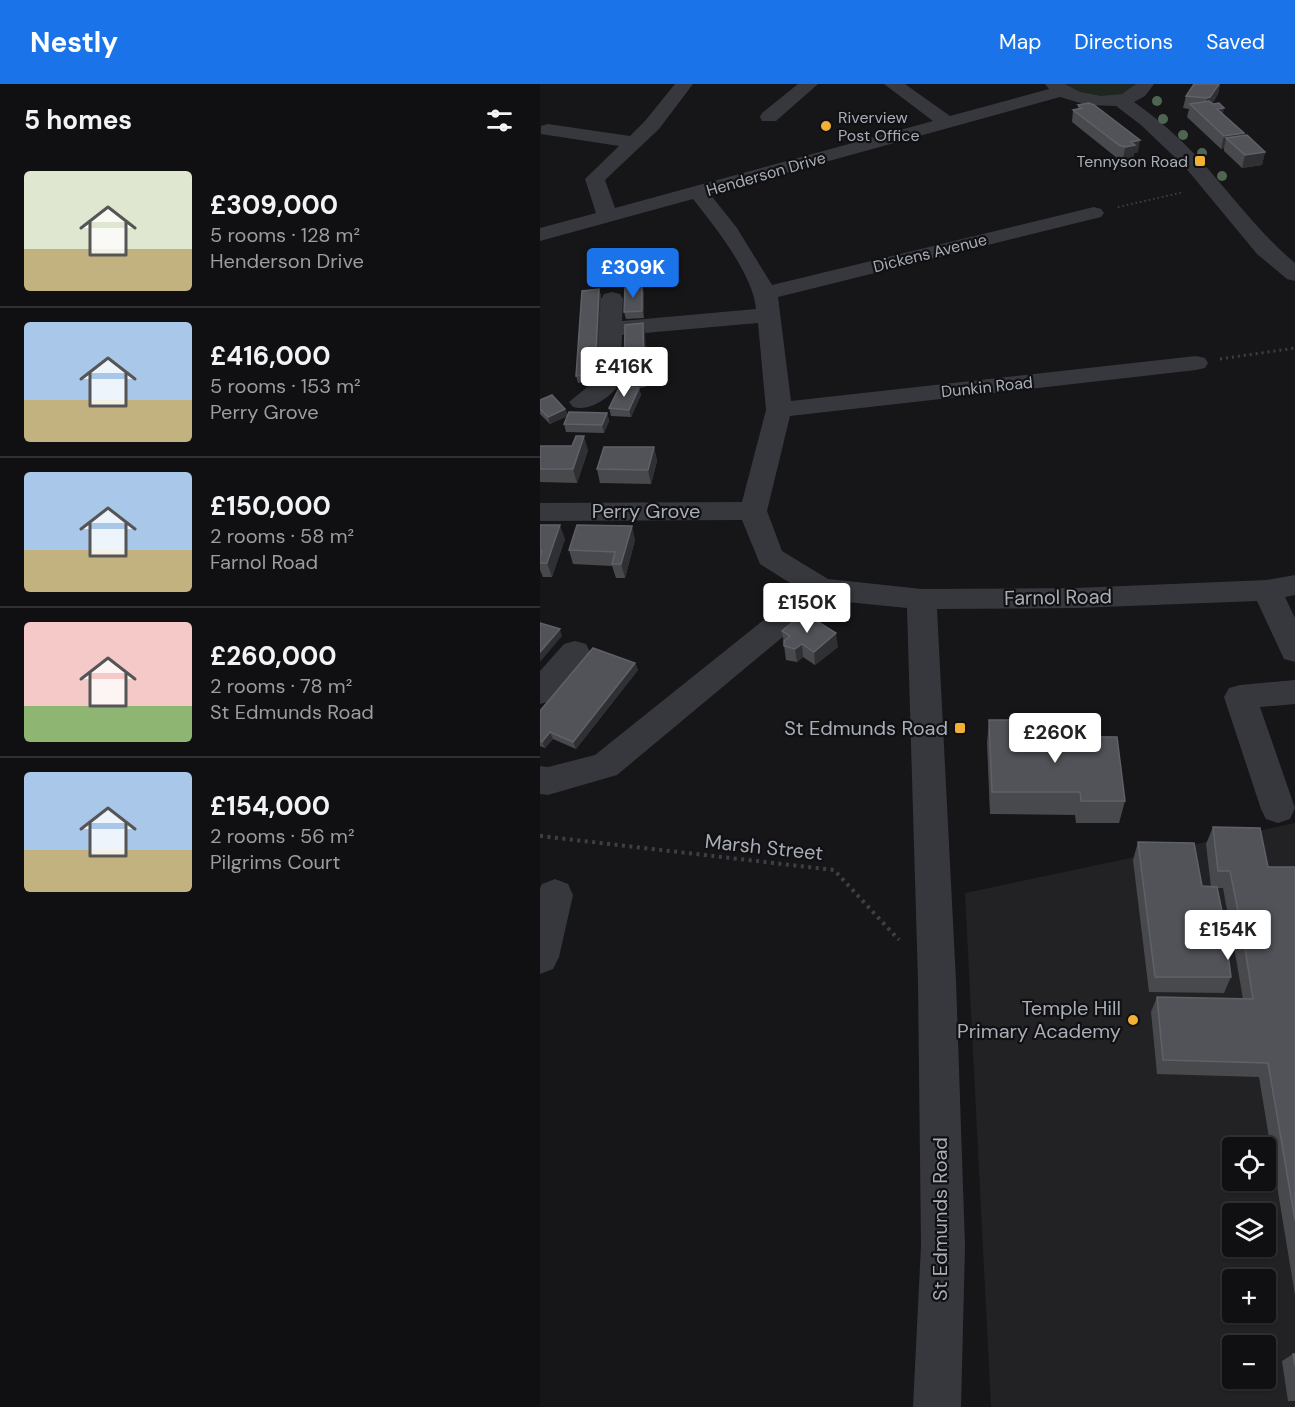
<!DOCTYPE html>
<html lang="en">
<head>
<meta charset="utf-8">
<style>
  body { margin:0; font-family:"DM Sans",sans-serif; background:#1e1e20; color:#f1f3f6; height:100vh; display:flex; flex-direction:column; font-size:22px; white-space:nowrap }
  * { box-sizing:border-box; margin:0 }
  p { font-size:20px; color:#9c9d9f }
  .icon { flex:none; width:33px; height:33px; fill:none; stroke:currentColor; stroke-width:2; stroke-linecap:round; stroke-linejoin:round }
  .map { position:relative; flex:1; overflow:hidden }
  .side { display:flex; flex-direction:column; background:#101012; width:540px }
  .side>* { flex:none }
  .tools { position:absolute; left:682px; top:1053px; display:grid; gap:12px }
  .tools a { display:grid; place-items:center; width:54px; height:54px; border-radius:6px; background:#101012; box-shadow:0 2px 4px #0004,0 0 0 2px #303032; font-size:30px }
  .price { position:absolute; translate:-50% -51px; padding:0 14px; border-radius:6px; background:#fff; color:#222; font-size:20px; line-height:39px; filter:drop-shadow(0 2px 3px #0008) }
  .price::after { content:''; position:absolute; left:50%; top:36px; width:18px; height:14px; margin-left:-9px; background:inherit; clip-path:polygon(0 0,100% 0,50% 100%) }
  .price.on { background:#1a73e8; color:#fff }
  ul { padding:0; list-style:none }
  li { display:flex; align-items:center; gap:18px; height:150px; padding:0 24px }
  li+li { border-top:2px solid #303032 }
  li span { display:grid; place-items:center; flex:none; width:168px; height:120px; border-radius:6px; color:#555 }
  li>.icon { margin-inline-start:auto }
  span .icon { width:72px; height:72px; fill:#fffc; stroke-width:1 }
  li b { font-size:26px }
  h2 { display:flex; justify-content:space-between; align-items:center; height:72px; padding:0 24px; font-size:26px }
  header { display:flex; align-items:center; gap:36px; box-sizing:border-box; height:84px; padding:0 30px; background:#1a73e8; color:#fff }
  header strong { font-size:28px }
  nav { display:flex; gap:33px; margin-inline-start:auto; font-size:21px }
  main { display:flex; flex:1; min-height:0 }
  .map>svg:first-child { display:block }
  .built { fill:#222225; fill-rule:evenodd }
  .green { fill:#1e261f }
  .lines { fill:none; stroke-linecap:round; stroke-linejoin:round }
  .path-far2 { stroke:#3d3f44; stroke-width:2; stroke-dasharray:1.5 3; stroke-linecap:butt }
  .path-far1 { stroke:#3d3f44; stroke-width:3; stroke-dasharray:2 4; stroke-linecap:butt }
  .path { stroke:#3d3f44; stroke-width:4; stroke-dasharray:3 4.5; stroke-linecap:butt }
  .minor { fill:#37383d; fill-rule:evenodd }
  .tree { fill:#506452 }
  .wall { fill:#47494d; fill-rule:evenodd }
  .shaded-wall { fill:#2f3033 }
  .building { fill:#525359; stroke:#5f6168; stroke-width:1.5 }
  .poi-dot { fill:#f2b134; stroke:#111113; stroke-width:2 }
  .labels { text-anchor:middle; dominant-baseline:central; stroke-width:4.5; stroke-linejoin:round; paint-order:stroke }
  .far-poi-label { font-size:16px; fill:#a8adb8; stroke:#111113; text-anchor:start }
  .far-street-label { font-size:16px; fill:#a8adb8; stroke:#111113 }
  .street-label { font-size:20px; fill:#a8adb8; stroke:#111113 }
  .poi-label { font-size:20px; fill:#a8adb8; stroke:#111113; text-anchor:end }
</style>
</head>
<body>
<header>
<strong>Nestly</strong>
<nav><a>Map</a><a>Directions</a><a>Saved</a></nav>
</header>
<main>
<section class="side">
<h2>5 homes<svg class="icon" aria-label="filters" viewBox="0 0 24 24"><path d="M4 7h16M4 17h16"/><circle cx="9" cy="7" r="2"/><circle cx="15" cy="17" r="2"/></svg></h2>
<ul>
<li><span style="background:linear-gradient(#dfe7d0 65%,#c2b280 0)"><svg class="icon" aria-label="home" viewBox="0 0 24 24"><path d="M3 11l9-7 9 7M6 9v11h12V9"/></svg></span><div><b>£309,000</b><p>5 rooms · 128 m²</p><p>Henderson Drive</p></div></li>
<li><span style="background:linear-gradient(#a9c7e8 65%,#c2b280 0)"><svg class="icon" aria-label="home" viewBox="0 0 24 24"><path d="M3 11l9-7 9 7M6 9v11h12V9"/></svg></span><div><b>£416,000</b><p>5 rooms · 153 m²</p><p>Perry Grove</p></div></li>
<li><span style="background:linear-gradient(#a9c7e8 65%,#c2b280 0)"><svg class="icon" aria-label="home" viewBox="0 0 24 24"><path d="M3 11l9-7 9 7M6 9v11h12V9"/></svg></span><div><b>£150,000</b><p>2 rooms · 58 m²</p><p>Farnol Road</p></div></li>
<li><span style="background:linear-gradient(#f6c9c9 70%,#8fb573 0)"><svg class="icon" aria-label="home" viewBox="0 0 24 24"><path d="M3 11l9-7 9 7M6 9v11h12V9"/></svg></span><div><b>£260,000</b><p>2 rooms · 78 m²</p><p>St Edmunds Road</p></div></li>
<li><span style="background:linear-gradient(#a9c7e8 65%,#c2b280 0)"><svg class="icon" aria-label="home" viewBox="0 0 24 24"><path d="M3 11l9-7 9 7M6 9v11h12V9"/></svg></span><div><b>£154,000</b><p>2 rooms · 56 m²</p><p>Pilgrims Court</p></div></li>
</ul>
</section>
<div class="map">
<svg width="755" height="1323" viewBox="0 0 755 1323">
  <rect width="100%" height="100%" fill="#161618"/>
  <path class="built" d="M755,739v584h-304l-26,-514zM693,1064h33v32h-33zM693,1130h33v32h-33zM693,1196h33v32h-33zM693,1262h33v32h-33z"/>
  <path class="green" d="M521,0h77l-9,10 -42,4z"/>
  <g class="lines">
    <path class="path-far2" d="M578,123l66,-15"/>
    <path class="path-far1" d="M680,275l75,-11"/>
    <path class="path" d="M0,752l294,34 65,70"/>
    <path class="minor" d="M135,0h18l-34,45 -54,51 10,28 318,-87 -49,-37h21l45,32 99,-27 -4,-5h20l15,8 21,4 21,-2 14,-10h18l-9,12 -11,6c24,17 47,37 66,58 32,35 59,73 95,103v18l-8,-2 -30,-25 -72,-87 -44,-42 -25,-19 -29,-1 -27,-8 -350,97 27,34 35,57 322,-78 7,2 3,4 -3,4 -323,80 13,104 405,-45 9,2 3,5 -3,5 -9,2 -406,46 -23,95 15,40 46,28 94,10 154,-1 191,-8 28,-5v20l-10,2 10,21v44l-11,-3 -27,-58 -181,7 -139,1 19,372 9,265 -4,161h-48l8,-161 -3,-265 -11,-373 -80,-8 -210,175 -69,20 -8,-1v-28l8,1 47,-12 206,-165 -41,-26 -18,-44 -202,1v-18l202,-1 24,-92 -8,-87 -136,12 -2,48c-9,14 -30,29 -47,24l-4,-5 27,-22 5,-81 3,-5 8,-2 8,2 3,5 -1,22 134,-12c-3,-35 -41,-82 -63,-110l-153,42v-13l56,-15 -11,-34 34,-33 -78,-12v-8l7,-2 82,12 15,-15z
      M258,0h20l-42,37h-14l-2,-4 2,-4z
      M35,557l11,3 4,8 -39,49 -11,3v-33l24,-27z
      M755,596v24l-35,3 35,101 -5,11 -12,4 -12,-4 -5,-10 -37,-112 5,-9 11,-3z
      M15,795l13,5 5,11 -14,62 -6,12 -13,5v-86l2,-4z"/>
  </g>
  <g class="tree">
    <circle cx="617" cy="17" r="5"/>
    <circle cx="623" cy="35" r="5"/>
    <circle cx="643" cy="51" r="5"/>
    <circle cx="662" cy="69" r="5"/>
    <circle cx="682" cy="92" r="5"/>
  </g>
  <path class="wall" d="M654,0h26l-2,10 -6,10 32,29v3l21,16 -3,13 -20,3 -18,-17v-3l-3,1 -34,-32 2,-8 -6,-1 3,-12z
    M538,21l60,47 -4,1 -1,5 -10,2 -6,-2 -45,-36 1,-12 5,-1z
    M59,205l2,7 -4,86 -19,1 -2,-7z
    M104,208v26l-18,1 -2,-7z
    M103,239l2,7 1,57 -7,1 2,7 -10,22 -20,-1 -2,-8 17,-21 -2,-5z
    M0,316l25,9 3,7 39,-3 2,8 -5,12 -38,-1 -2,-8 3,-8 -17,8 -10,-10z
    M0,362l48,4 -11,33 -37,-1z
    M114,363l3,14 -6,23 -51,-1 -3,-14z
    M0,441l25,14 -13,38h-9l-3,-7z
    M95,456l-10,38h-9l-4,-12 -39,-2 -4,-14z
    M242,547l56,16 -23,18 -12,-8 -6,5 -11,-2z
    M95,579l3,7 -62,79 -23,-10 -8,9 -5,-2v-35z
    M449,636l30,16 106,65 -6,22h-43l-1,-8 -85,-1 -3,-71z
    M673,743l55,40h27v428l-36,-218 -102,-3 -6,-62 6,-15 86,2 -9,-52h-7l4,30 -7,16 -75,-1 -16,-132 5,-18 64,44 9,1 -5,-43zM677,804h6l5,28h-5z
    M753,1270h2v47h-7l-6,-40z"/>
  <path class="shaded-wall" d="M679,0h1l-2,10 -10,16 -4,1 3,-13z
    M684,24l-2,12 -5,-11z
    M704,49l-3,12 -15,-7 -2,10 -3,1 3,-13z
    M600,56l-2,12 -4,1 -1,5 -10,2 2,-13 6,-5z
    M725,68l-3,13 -20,3 3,-13z
    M102,201l2,7v26l-2,-7z
    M59,205l2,7 -4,86 -2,-8z
    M103,239l2,7 1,57 -2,-7z
    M99,304l2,7 -10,22 -2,-7z
    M25,325l3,7 -18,8 -2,-7z
    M67,329l2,8 -5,12 -2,-8z
    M44,352l4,14 -11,33 -4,-14z
    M114,363l3,14 -6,23 -3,-14z
    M20,441l5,14 -13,38 -5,-14z
    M92,442l3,14 -10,38 -4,-14z
    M20,545l2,7 -22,26v-10z
    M296,549l2,14 -23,18 -1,-13z
    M262,560l1,13 -6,5 -2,-13z
    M95,579l3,7 -62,79 -3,-7z
    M10,648l3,7 -8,9 -3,-6z"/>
  <path class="building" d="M654,0h25l-9,13 -3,1 -21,-2z
    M669,17l4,3 6,-1 5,5 -7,1 27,24 -20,3 -34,-32z
    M549,19l5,2 46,35 -9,2 4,3 -10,2 -6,-2 -46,-35 9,-2 -4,-3z
    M707,51l18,17 -20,3 -19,-17z
    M102,201v26l-18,1 1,-25z
    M59,205l-4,85 -19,2 6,-85z
    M103,239l1,57 -20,2 1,-57z
    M80,302l19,2 -10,22 -20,-2z
    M12,311l13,14 -17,8 -8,-8v-9z
    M29,328l38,1 -5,12 -38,-1z
    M36,352h8l-11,33h-33v-23h32z
    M64,363h50l-6,23 -51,-1z
    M0,441h20l-13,38h-7v-7l2,-5h-2z
    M37,441l55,1 -11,38h-9l3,-12 -46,-2z
    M264,529l32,20 -22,19 -12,-8 -7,5 -11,-3v-5l6,-5 -8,-5z
    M0,539l20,6 -20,23z
    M53,564l42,15 -62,79 -23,-10 -8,10 -2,-1v-30z
    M449,636h29l1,16 98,1 8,64h-44l-1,-9h-88z
    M673,743l47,1 8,39h27v353l-27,-157 -105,-3 -6,-63 96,2 -11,-69 -17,1 6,46h-76l-17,-135 56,1 8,43 15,1 6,29h16l-9,-45h-12z
    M753,1270h2v12z"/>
  <g class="poi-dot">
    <circle cx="286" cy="42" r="6"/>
    <rect x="654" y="71" width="12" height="12" rx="3"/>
    <rect x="414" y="638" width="12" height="12" rx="3"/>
    <circle cx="593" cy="936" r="6"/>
  </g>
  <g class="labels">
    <g class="far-poi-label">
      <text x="298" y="33">Riverview<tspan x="298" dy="18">Post Office</tspan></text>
      <text x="648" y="77" text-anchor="end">Tennyson Road</text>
    </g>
    <g class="far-street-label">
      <text transform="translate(226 90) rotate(-16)">Henderson Drive</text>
      <text transform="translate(390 169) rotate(-14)">Dickens Avenue</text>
      <text transform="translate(447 303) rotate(-6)">Dunkin Road</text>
    </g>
    <g class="street-label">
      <text x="106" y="427">Perry Grove</text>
      <text transform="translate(518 513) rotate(-1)">Farnol Road</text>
      <text transform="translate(224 763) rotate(6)">Marsh Street</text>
      <text transform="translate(400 1135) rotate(-90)">St Edmunds Road</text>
    </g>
    <g class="poi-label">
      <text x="408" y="644">St Edmunds Road</text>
      <text x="581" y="924">Temple Hill<tspan x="581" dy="23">Primary Academy</tspan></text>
    </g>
  </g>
</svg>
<div class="tools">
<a><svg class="icon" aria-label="locate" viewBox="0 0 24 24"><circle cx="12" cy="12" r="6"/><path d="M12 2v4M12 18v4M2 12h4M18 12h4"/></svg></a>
<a><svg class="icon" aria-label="layers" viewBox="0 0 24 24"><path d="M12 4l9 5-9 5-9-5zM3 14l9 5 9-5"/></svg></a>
<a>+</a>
<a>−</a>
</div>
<b class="price on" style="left:93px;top:215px">£309K</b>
<b class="price" style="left:84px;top:314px">£416K</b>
<b class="price" style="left:267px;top:550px">£150K</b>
<b class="price" style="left:515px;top:680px">£260K</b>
<b class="price" style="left:688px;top:877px">£154K</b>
</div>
</main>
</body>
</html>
